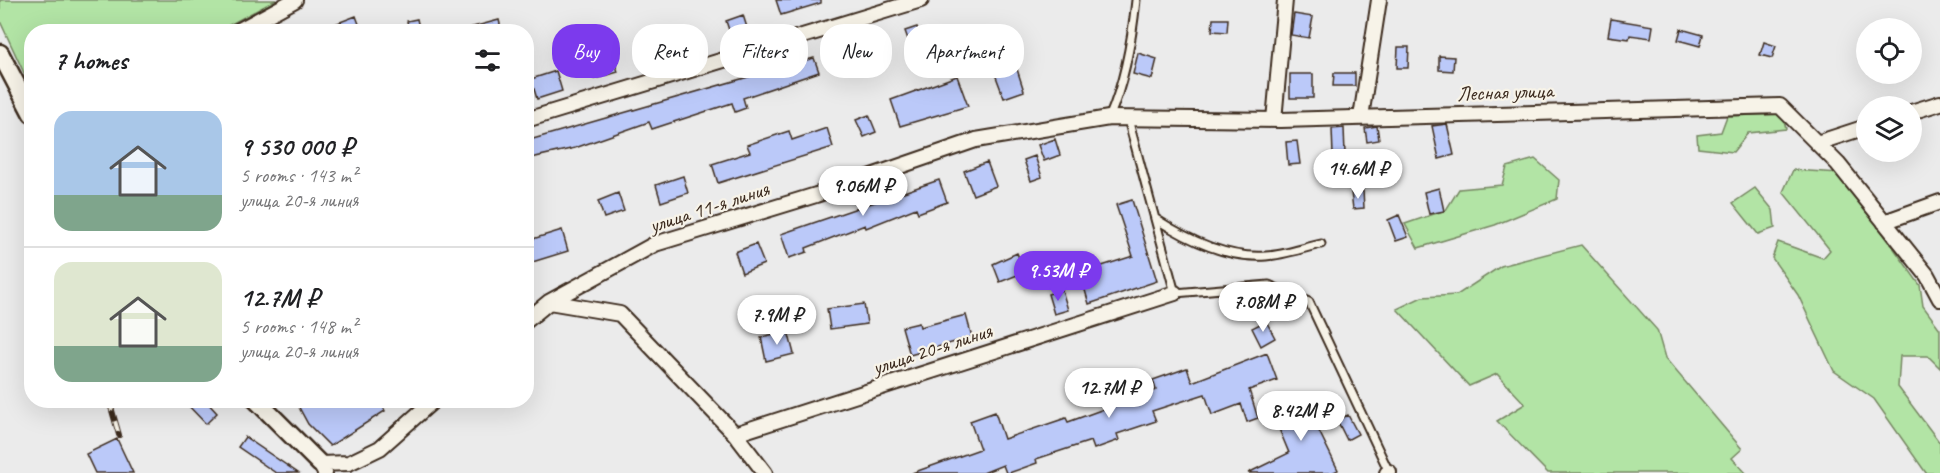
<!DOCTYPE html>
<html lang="en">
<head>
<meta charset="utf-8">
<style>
  body { margin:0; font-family:Caveat,sans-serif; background:#f2f2f2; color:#202124; height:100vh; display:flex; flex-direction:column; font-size:22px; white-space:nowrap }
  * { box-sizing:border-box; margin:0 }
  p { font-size:20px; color:#757577 }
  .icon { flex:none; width:33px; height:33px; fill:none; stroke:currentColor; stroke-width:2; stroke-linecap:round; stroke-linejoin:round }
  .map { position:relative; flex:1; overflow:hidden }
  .drawer { position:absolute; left:24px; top:24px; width:510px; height:384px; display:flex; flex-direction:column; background:#fff; border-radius:24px; box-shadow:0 6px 24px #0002 }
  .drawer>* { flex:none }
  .hud { position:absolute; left:552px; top:24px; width:570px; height:54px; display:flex; gap:12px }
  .fabs { position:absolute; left:1856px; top:18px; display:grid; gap:12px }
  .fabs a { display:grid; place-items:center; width:66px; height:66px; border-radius:50%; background:#fff; box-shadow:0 6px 24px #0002; font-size:30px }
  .price { position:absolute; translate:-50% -51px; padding:0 14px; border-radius:21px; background:#fff; color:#222; font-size:20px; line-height:39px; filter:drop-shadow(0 2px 3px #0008) }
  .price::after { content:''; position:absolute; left:50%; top:36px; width:18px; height:14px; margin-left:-9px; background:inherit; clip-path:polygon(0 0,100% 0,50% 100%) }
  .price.current { background:#7c3aed; color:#fff }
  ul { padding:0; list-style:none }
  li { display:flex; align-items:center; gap:18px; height:150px; padding:0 30px }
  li+li { border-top:2px solid #e0e0e0 }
  li span { display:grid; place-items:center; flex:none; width:168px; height:120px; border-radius:18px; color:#555 }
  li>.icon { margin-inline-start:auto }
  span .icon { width:72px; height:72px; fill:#fffc; stroke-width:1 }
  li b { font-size:26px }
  h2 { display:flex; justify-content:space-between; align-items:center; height:72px; padding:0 30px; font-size:26px }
  .chip { padding:0 21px; border-radius:24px; background:#fff; box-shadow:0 6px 24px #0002; font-size:21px; line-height:54px }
  .chip.current { background:#7c3aed; color:#fff }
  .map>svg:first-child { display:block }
  .green { fill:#b2e4a5; stroke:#768762; stroke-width:1.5 }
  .building { fill:#bbc9f9; stroke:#3b2a1e; stroke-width:1.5 }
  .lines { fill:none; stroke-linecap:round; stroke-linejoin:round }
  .service-casing { stroke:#3b2a1e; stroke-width:11 }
  .minor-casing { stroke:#3b2a1e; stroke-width:18 }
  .tertiary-casing { stroke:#3b2a1e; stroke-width:21 }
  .service { stroke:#f7f3e8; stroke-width:7 }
  .minor { stroke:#f7f3e8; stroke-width:14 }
  .tertiary { stroke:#f7f3e8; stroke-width:16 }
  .rail-casing { stroke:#3b2a1e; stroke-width:6 }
  .rail { stroke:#f7f3e8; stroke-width:4; stroke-dasharray:11; stroke-linecap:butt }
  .labels { text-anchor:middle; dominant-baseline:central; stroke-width:4.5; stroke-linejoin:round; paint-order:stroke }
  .street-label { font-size:21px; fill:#3b2a1e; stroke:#f7f3e8 }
</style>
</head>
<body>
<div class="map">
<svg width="1940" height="473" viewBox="0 0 1940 473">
  <rect width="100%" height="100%" fill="#ebebeb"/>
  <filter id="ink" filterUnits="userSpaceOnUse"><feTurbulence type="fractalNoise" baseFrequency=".0167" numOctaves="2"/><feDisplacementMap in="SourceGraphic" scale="12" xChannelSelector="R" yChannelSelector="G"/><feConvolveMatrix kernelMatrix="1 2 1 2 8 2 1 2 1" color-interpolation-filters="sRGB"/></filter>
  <g filter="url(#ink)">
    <path class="green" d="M0,0h276l-58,31 -186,1 -1,56 -31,-67z
      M1783,114l3,15 -38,4 -15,19 -35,-4 -1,-13 24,-3 6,-16z
      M1535,159l24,21 -2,19 -62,26 -77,23 -13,-24 41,-14 13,-21 43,-4 5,-18z
      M1793,170l47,3 80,112 3,21 17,23v39l-12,-12h-28l-2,31 42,56v30h-14l-52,-74 -40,-28 -36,-76 -26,-37 6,-16 45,16 7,-8 -47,-58z
      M1755,188l18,22 2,18 -17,6 -25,-31z
      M1581,245l76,85 8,28 77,91 -10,9 14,15h-198l-51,-52 28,-17 -28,-30 -28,12 -72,-77 25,-12 35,-2 44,-29z"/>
    <path class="building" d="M776,0h45v3l-40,12z
      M1294,14l19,3 -4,21 -18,-3z
      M743,15l7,22 -17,5 -7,-21z
      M356,16l6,16h-43v-2z
      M417,19l3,13h-11l-2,-11z
      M1213,19h15l-1,13 -15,-1z
      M1611,19l42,7 -2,12 -21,-3 -1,4 -21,-3z
      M499,20l3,12h-32l-1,-4z
      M917,27l8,25 -11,4 -9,-25z
      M1681,29l22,6 -3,11 -22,-6z
      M689,32l6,24 -21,6 -7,-25z
      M863,42l8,22 -10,4 -9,-23z
      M1764,42l12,4 -4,12 -12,-3z
      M1398,47h11l-1,21h-11z
      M611,48l7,24 -24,7 -8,-23z
      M1138,53l19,6 -5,20 -19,-5z
      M1439,56l15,1 -1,14 -14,-1z
      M814,58l5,14 -76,26 3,10 -11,4 -3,-9 -80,26 -3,-7 -74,26 -44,10 -5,-17z
      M1016,66l8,25 -20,7 -9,-24z
      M556,71l6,20 -25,8 -6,-20z
      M1334,73h21v13h-22z
      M1290,74h23v24h-23z
      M957,76l11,30 -68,20 -9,-26z
      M869,115l7,17 -12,5 -8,-17z
      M1447,124l7,31 -15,4 -7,-33z
      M1377,126l2,14 -12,2 -2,-14z
      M827,128l6,19 -115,36 -6,-19 38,-12 -3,-7 42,-14 3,9z
      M1344,128l1,26 -12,1 -1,-26z
      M1055,139l5,16 -16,6 -6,-16z
      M1297,141l3,23 -12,1 -2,-23z
      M1035,156l7,21 -11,4 -7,-21z
      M987,162l9,24 -23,9 -9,-24z
      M683,176l5,17 -27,9 -5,-17z
      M939,180l8,22 -29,11 -2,-5 -50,20 -1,-3 -59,23 1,4 -18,6 -8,-24z
      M1439,188l5,23 -15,3 -5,-22z
      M1363,191l1,17 -11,1 -2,-17z
      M618,193l6,18 -20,7 -6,-17z
      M1132,200l25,81 -68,23 -9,-31 53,-17 -17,-51z
      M1399,215l9,22 -12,4 -8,-21z
      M562,230l6,21 -42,13v-23z
      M756,244l8,20 -22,9 -7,-21z
      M1017,253l8,19 -25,10 -7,-18z
      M1062,290l6,20 -14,4 -6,-20z
      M864,304l3,20 -37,5 -3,-20z
      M966,315l6,22 -62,18 -8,-28 17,-4 1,4z
      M1266,321l9,17 -14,8 -9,-18z
      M788,331l6,23 -28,7 -5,-24z
      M1267,353l10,27 -28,10 9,28 -11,4 -6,-18 -29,11 -7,-21 -53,17 4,10 -39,13 2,6 -25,9 -3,-8 -55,18 1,4 -28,10h-3l-3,-8 -20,8h-71l68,-24 -10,-28 25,-9 9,27 62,-21 2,4 88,-32 -3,-10 34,-12 5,14z
      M1311,396l10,25 -6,2 23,47 -6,3h-84l41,-20 -17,-41z
      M183,400h22l12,13 -11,11z
      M295,400h85l5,11 -55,35 -22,-22z
      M1348,415l10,19 -11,6 -10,-20z
      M245,437l53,36h-22l-38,-26z
      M117,439l16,34h-38l-9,-19z"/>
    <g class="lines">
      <defs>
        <path id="service" d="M1109,118c16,-37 23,-78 27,-118
          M1128,119l47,174 94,-8 40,17 80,170
          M1156,219c31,20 71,40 110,37 18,-1 37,-8 55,-12"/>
        <path id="minor" d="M236,32l59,-32
          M1911,112l29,-9
          M1361,117l18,-117
          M526,120l395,-120
          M1274,120l11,-120
          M1817,143l49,-16
          M1884,222l56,-20
          M549,302l71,12 115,120 30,39
          M526,321l23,-19 106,-58 161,-49 160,-55 133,-22 172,2 499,-14 58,58 89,111 13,24
          M735,434l440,-141
          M325,473l-5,-9 29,-1 31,-15 54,-48
          M1387,473l2,-1"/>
        <path id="tertiary" d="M0,53l32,61
          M256,400l64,64"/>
      </defs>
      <use href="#service" class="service-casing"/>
      <use href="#minor" class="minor-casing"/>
      <use href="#tertiary" class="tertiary-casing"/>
      <use href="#service" class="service"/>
      <use href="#minor" class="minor"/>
      <use href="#tertiary" class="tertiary"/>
      <defs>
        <path id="rail" d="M109,400l10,35"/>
      </defs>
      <use href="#rail" class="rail-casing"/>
      <use href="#rail" class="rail"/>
    </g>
  </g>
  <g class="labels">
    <g class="street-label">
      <text transform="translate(1505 92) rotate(-2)">Лесная улица</text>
      <text transform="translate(709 207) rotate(-18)">улица 11-я линия</text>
      <text transform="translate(932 349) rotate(-18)">улица 20-я линия</text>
    </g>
  </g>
</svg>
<div class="fabs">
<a><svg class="icon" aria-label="locate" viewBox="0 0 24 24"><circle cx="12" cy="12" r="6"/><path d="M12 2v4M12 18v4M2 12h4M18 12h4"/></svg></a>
<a><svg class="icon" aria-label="layers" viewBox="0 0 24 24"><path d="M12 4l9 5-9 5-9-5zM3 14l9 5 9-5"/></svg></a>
</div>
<b class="price" style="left:1358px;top:200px">14.6M ₽</b>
<b class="price" style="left:863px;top:217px">9.06M ₽</b>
<b class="price current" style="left:1058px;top:302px">9.53M ₽</b>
<b class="price" style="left:1263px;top:333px">7.08M ₽</b>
<b class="price" style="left:777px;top:346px">7.9M ₽</b>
<b class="price" style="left:1109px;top:419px">12.7M ₽</b>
<b class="price" style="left:1301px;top:442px">8.42M ₽</b>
<div class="hud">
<a class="chip current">Buy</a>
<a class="chip">Rent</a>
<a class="chip">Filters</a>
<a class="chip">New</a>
<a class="chip">Apartment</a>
</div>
<section class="drawer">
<h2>7 homes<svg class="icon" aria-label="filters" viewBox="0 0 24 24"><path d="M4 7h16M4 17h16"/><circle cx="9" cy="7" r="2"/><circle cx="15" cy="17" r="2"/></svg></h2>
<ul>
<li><span style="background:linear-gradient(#a9c7e8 70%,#7fa58c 0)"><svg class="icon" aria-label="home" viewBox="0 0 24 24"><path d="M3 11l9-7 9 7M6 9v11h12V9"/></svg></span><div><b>9 530 000 ₽</b><p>5 rooms · 143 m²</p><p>улица 20-я линия</p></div></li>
<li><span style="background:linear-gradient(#dfe7d0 70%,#7fa58c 0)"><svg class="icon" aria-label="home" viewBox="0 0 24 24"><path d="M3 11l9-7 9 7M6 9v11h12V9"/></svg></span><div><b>12.7M ₽</b><p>5 rooms · 148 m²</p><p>улица 20-я линия</p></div></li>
</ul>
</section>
</div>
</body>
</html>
